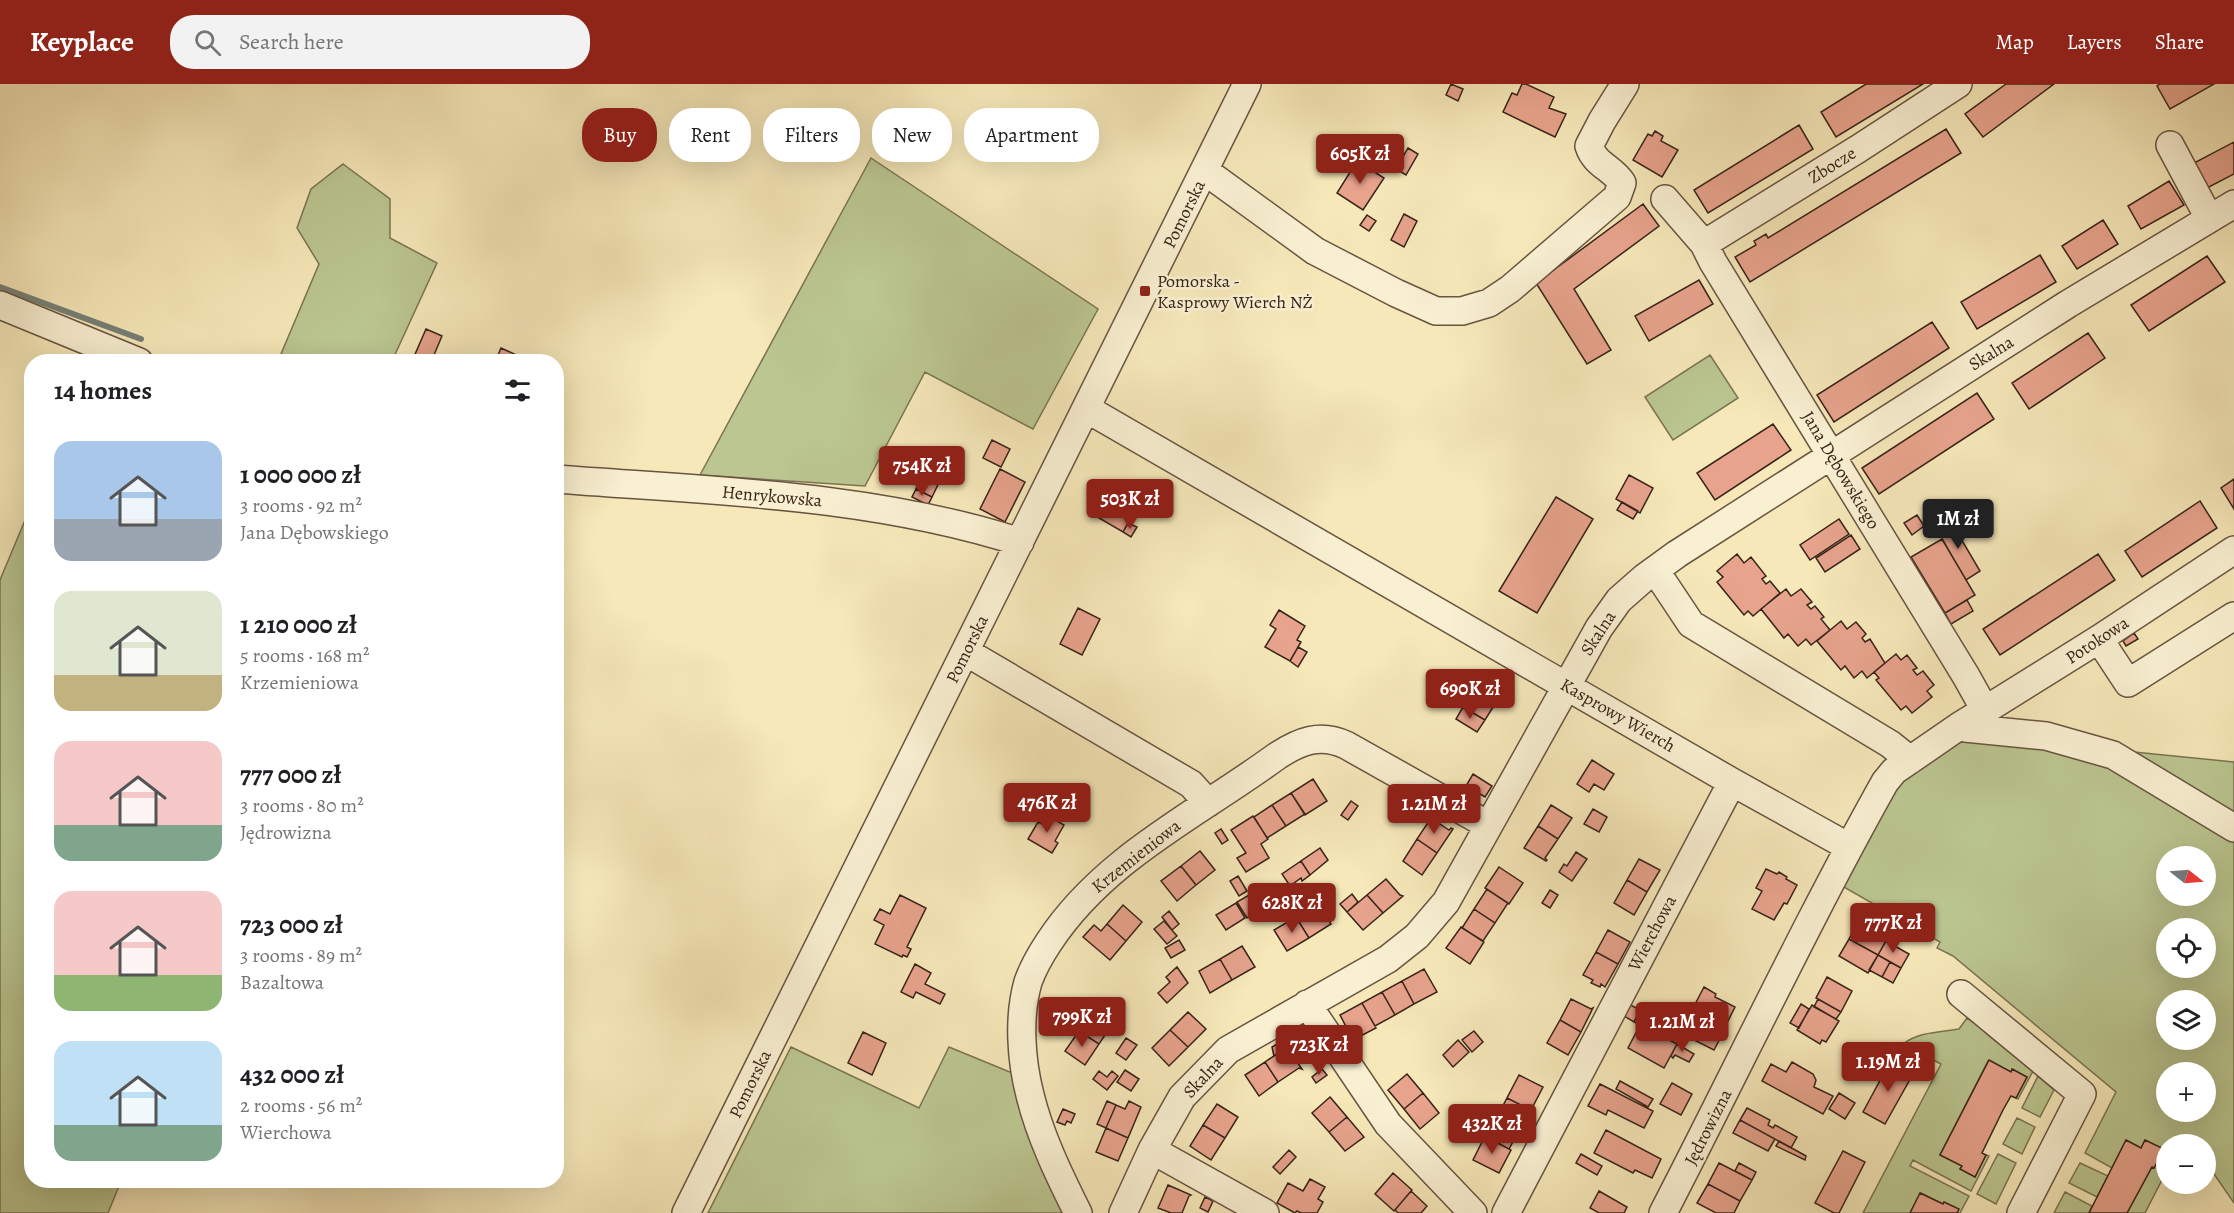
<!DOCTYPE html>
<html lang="en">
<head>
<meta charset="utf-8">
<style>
  body { margin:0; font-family:Alegreya,serif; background:#f2f2f2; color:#202124; height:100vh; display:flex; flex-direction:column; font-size:22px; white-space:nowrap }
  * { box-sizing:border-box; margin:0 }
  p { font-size:20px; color:#757577 }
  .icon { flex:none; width:33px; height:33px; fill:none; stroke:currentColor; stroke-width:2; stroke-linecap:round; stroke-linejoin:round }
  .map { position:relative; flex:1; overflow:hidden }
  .panel { position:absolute; left:24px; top:270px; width:540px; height:834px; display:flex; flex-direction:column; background:#fff; border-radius:24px; box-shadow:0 6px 24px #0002 }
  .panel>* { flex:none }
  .top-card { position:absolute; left:582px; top:24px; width:570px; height:54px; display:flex; gap:12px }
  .needle { width:39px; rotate:107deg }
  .tools { position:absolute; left:2156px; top:762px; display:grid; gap:12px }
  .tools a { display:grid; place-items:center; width:60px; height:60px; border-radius:50%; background:#fff; box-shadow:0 6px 24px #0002; font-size:30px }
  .price { position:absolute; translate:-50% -51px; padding:0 14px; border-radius:6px; background:#8f2418; color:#fff; font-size:20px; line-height:39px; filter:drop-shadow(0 2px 3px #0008) }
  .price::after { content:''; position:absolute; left:50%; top:36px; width:18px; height:14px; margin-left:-9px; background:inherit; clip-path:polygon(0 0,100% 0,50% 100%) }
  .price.current { background:#222; color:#fff }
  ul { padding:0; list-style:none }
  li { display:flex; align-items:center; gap:18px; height:150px; padding:0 30px }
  li span { display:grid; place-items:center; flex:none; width:168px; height:120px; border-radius:18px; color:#555 }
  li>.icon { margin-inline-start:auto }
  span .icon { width:72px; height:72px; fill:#fffc; stroke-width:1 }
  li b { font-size:26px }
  h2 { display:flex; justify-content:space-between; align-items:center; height:72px; padding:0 30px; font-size:26px }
  .chip { padding:0 21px; border-radius:24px; background:#fff; box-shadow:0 6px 24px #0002; font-size:21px; line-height:54px }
  .chip.current { background:#8f2418; color:#fff }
  header { display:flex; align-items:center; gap:36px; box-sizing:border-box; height:84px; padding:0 30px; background:#8f2418; color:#fff }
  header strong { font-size:28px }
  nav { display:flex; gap:33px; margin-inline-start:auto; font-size:21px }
  .search { width:420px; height:54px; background:#f2f2f2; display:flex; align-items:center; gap:15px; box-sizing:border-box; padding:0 21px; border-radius:24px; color:#757577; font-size:22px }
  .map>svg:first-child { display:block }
  .green { fill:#bbc690; stroke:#7a7454; stroke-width:1.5; fill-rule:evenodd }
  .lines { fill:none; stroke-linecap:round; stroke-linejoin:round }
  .stream { stroke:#768178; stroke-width:6 }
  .building { fill:#e7a38c; stroke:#382319; stroke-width:1.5 }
  .minor-casing { stroke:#685441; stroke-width:30 }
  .minor { stroke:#f9f0d2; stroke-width:27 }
  .poi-dot { fill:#8f2418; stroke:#f9f0d2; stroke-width:2 }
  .labels { text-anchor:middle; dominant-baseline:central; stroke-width:5; stroke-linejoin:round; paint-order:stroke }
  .street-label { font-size:18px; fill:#382319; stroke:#f9f0d2 }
  .poi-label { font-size:18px; fill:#382319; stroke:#f9f0d2; text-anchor:start }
</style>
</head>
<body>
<header>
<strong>Keyplace</strong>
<div class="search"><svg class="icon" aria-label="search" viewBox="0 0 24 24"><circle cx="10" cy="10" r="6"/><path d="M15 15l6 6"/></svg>Search here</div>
<nav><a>Map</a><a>Layers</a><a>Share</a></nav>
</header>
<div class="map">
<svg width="2234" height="1129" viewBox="0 0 2234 1129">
  <rect width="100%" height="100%" fill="#f6e8b9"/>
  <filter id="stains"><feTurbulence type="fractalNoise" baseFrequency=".00333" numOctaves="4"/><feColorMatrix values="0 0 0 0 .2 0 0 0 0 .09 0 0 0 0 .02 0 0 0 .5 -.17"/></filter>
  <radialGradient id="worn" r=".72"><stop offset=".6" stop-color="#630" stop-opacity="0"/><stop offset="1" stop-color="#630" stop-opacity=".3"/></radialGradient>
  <path class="green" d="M871,74l227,151 -65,120 -108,-57 -60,114 -165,-11z
    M343,80l47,35v39l47,25 -45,98h-114l41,-97 -22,-36 14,-39z
    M1710,271l28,43 -65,42 -28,-43z
    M31,422l1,674 89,1 -13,32h-108v-633z
    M1960,654l118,12 156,87v366l-22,-32 -7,-6v-21h-39v28l-21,41h-18l25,-46 2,1 9,-18 -18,-10 -4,8 -15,-8 -14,28 -27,-15 31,-61 -163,-136 -16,-8 3,-6 -98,-56 53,-103zM2166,772h39v40h-39zM2166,844h39v40h-39zM2166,916h39v40h-39zM2166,988h39v40h-39z
    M2124,667l110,11v56z
    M1967,934l11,7 11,3 -3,5 47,38 -15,28 -2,-1 11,-21 -14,-8 -2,3 -23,-11 -48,94 22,11 -2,3 15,8 11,-22 3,1 -18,35 -58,-31 -3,6 59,30 -9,17h-3l1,-4 -14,-7 -1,2 -22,-11 -11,20h-47l78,-149 -38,-20c15,-12 38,-12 56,-15z
    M791,963l128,61 30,-61 73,30 51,136h-365z
    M2038,992l16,14 -14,27 -18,-9z
    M2017,1034l18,9 -13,27 -19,-10z
    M1998,1070l18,9 -20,41 -19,-10z
    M2080,1079l28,13 -11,21 -28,-14z
    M2065,1108l27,14 -3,7h-35z"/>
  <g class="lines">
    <path class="stream" d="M0,203l141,52"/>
  </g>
  <path class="building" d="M1451,0l12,5 -5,12 -12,-6z
    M1522,0h4l28,13 -5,11 17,6 -11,23 -52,-25 9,-19 5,2z
    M1866,0h57l-87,53 -15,-25z
    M2006,0h48l-71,53 -18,-23z
    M2160,0h54l-44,25 -13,-23z
    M1799,41l14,24 -105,64 -14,-23z
    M1946,45l15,24 -211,129 -15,-25 21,-12 -2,-4 12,-7 2,4z
    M1655,47l8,5 -2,5 17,9 -16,27 -29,-17 15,-26 4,2z
    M2234,58v32l-27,14 -13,-25z
    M1408,64l10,6 -12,21 -10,-6z
    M1357,77l27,17 -21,32 -26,-17z
    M2169,97l15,24 -43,24 -13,-23z
    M1643,120l16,22 -85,63 37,61 -24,14 -51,-81z
    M1404,130l13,7 -13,26 -13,-7z
    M1367,131l9,6 -7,10 -9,-6z
    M2103,136l15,24 -41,25 -15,-23z
    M2040,171l16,27 -79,47 -16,-27z
    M2207,172l18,26 -76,49 -18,-26z
    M1699,196l14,24 -64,37 -14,-25z
    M1932,238l17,26 -115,74 -17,-27z
    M426,245l16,7 -11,26h-12l-6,-3z
    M2088,249l17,25 -76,51 -17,-26z
    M501,264l22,10 -2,4h-26z
    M1977,309l17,26 -115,75 -17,-26z
    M1773,340l18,26 -76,50 -18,-27z
    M992,356l18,9 -9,18 -18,-9z
    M939,365l13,7 -3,6 -13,-6z
    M934,370l15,8 -17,35 -16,-8z
    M1000,385l25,13 -20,40 -25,-13z
    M1629,391l24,13 -13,25 -24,-14z
    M2234,395v30l-13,-21z
    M1119,399l24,14 -20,35 -24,-14z
    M916,405l16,8 -4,8 -16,-8z
    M1556,413l37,22 -56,94 -38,-22z
    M2200,417l17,27 -75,49 -17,-26z
    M1622,418l16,9 -5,8 -16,-9z
    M1917,431l7,11 -12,9 -8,-12z
    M1839,435l10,15 -39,26 -10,-15z
    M1950,436l30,51 -14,9 -30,-52z
    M1128,439l9,4 -6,10 -8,-5z
    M1851,451l9,14 -35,23 -9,-14z
    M1942,455l33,56 -30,18 -34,-56z
    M1737,470l7,9 7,-6 15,19 -4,3 4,5 4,-3 10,12 -27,23 -5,-5 -4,4 -27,-33 6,-5 -6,-6z
    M2098,470l17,26 -115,75 -17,-26z
    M1786,505l5,7 10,-7 11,13 -5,3 4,4 4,-3 9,11 -3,2 9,11 -19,15 -5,-6 -8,7 -10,-12 -4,4 -23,-29z
    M1967,516l6,11 -22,13 -6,-11z
    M1078,524l22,11 -18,36 -22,-11z
    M1279,526l26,16 -8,14 4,2 -11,19 -25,-14 11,-18 -6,-4z
    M1841,537l6,8 9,-7 10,12 -4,4 3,4 5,-3 15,24 -18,15 -5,-7 -8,7 -9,-12 -4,4 -24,-29z
    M2134,549l4,6 -12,7 -3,-5z
    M1298,563l9,5 -9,15 -8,-6z
    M1896,570l5,6 6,-5 10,13 -4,2 4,5 6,-4 11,14 -7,6 5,6 -20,16 -6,-7 -5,4 -25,-30 3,-2 -5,-6z
    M1471,610l7,4 1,-3 16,9 -10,16 -22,-13z
    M1463,623l22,13 -8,12 -21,-13z
    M1592,676l22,14 -10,16 -10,-6 -5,8 -12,-8z
    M1473,690l19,12 -7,11 -19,-11z
    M1313,695l14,22 -22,14 -14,-22z
    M1291,709l14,21 -19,12 -14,-21z
    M1351,717l7,5 -10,14 -7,-5z
    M1272,721l14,21 -19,12 -13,-21z
    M1551,721l21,13 -14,21 -20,-13z
    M1593,725l14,8 -8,15 -15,-8z
    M1047,731l17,10 -9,16 3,2 -6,10 -24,-14 10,-17 4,2z
    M1253,732l15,23 -7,5 8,14 -23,14 -9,-14 9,-5 -15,-23z
    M1431,734l18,12 2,-2 2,1 -16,24 -20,-14z
    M1538,742l20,13 -13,19 2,2 -1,1 -22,-13z
    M1221,745l7,11 -6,4 -7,-11z
    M1417,755l20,14 -15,22 -19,-14z
    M1320,764l8,12 -18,15 -9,-14z
    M1200,767l15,19 -19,15 -15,-19z
    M1576,768l11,7 -15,22 -13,-9 5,-8 3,2z
    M1639,775l21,11 -13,22 -20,-12z
    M1301,777l9,14 -8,6 -1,-3 -11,8 -8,-12z
    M1181,782l15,19 -19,16 -16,-20z
    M1499,783l24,16 -14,21 -24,-16z
    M1766,785l11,5 2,-2 8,5 -1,2 11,6 -10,19 -3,-1 -10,17 -22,-11 10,-18 -6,-3z
    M1238,792l9,15 -8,5 -9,-15z
    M1386,795l14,16 3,1 -20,17 -16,-18z
    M1627,796l20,12 -13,23 -20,-12z
    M1487,805l21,14 -13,20 -21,-14z
    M1550,806l8,5 -8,13 -8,-5z
    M1256,807l8,15 -17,12 -10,-16z
    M1352,810l6,8 -11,10 -7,-8z
    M900,811l26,13 -19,39 4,2 -4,8 -4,-2 -1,2 -27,-13 9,-19 -10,-5 6,-11 10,5z
    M1367,811l16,18 -20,17 -16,-18z
    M1236,819l9,15 -19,12 -10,-15z
    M1318,820l13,20 -22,14 -13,-21z
    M1123,821l19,17 -16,19 -19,-17z
    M1474,825l21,14 -12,18 -21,-13z
    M1169,827l10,13 -7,6 -10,-13z
    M1296,833l13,21 -22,13 -13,-21z
    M1164,837l13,15 -10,8 -13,-15z
    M1859,837l29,16 -10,18 -29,-16z
    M1107,840l19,17 -16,19 -27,-23 11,-12 7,6z
    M1461,843l23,15 -14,22 -24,-16z
    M1608,846l22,12 -12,22 -22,-12z
    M1849,855l29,16 -10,18 -29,-17z
    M1179,856l6,10 -14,8 -6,-10z
    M1886,857l23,13 -8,14 -23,-13z
    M1242,862l13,21 -23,13 -12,-21z
    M1596,868l22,12 -13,23 -4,-3 -1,3 -9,-4 2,-3 -10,-5z
    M1878,871l12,7 -8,15 -13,-7z
    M1220,875l12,21 -22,13 -11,-22z
    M1890,878l11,6 -8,15 -11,-6z
    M915,880l16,9 -6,11 20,10 -5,10 -24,-12 -3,6 -12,-6z
    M1177,883l11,16 -21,20 -9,-10 12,-11 -4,-5z
    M1424,885l13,23 -23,12 -12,-23z
    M1827,893l25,14 -11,21 -25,-14z
    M1402,897l12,23 -19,11 -13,-23z
    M1704,903l12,7 -1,3 20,10 -11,22 -33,-17z
    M1382,908l13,23 -20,11 -13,-23z
    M1571,915l20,10 2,-1 -12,24 -21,-12z
    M1818,915l23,13 -5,7 -22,-12z
    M1625,918l15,8 -6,12 -15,-9z
    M1362,919l14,25 -23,12 -13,-25z
    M1801,920l8,5 -10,19 -9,-5z
    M1812,921l27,16 -13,21 -4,-2 -2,4 -23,-14z
    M1647,925l14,8 -2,3 7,3 -6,12 -26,-13 6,-12 6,3z
    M1686,925l39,20 -11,21 -26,-13 3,-5 -13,-7z
    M1092,926l21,13 -14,21 -20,-13z
    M1188,928l18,17 -18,18 -18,-17z
    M1560,936l21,12 -13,23 -21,-12z
    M1640,941l37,19 -13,24 -36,-20z
    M1665,943l17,9 -5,8 -17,-9z
    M1170,946l18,17 -19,19 -17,-18z
    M1079,947l20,13 -14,21 -20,-14z
    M1474,947l9,11 -11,10 -10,-12z
    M863,948l23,11 -14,32 -24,-12z
    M1126,954l11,7 -11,15 -10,-7z
    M1458,956l11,12 -16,15 -10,-12z
    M1282,957l5,6 -13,9 -2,-9z
    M1677,960l17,10 -5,8 -14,-7 -2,3 -2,-2z
    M1287,963l15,22 -3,-1 -21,14 -13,-20z
    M1989,976l22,12 1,-3 15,8 -11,21 -5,-2 -8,14 -21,43 4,2 -11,22 -15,-8 2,-3 -22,-11z
    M1265,978l13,20 -19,14 -14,-21z
    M1792,978l21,12 3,6 -2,7 19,9 -10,18 -61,-33 9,-17 15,8z
    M1890,978l23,12 -28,50 -22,-12z
    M1322,985l5,6 -11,8 -4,-6z
    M1125,986l14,9 -8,12 -14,-9z
    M1099,987l8,6 5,-6 6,5 -11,14 -14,-11z
    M1407,990l16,19 -19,16 -16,-19z
    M1519,991l24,12 -12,23 -24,-12z
    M1620,997l33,18 -5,8 -32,-18z
    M1672,999l20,11 -11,21 -21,-11z
    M1600,1000l53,27 -9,17 -36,-18 -2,5 -18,-9z
    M1423,1009l16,20 -19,16 -16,-20z
    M1839,1009l16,10 -10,16 -16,-10z
    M1330,1013l17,20 -18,15 -17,-19z
    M1507,1014l22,11 -9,20 -23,-12z
    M1107,1017l9,4 -10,23 -9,-4z
    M1129,1017l12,6 -13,31 -22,-10 10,-23 9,4z
    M1217,1020l21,13 -13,21 -22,-13z
    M1747,1024l23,12 -2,5 5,3 2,-3 22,12 -6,11 -51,-28z
    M1063,1025l12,5 -4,9 -4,-2 -2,4 -8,-3z
    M1347,1033l17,20 -19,14 -16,-19z
    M1497,1033l23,12 -11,20 -23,-12z
    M1740,1036l35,19 -7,12 -35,-18z
    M1203,1041l22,13 -14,22 -21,-14z
    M1106,1044l22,10 -10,23 -22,-9z
    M1606,1046l55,29 -9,19 -17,-8 -2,3 -39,-20z
    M1485,1052l26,14 -12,23 -26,-13z
    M2126,1056l15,8 4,-8 19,9 -10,19 -2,-1 -25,46h-38z
    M1779,1057l27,15 -1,4 -29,-14z
    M1289,1066l7,7 -16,17 -7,-7z
    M1843,1067l22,11 -26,51h-5l-19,-10z
    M1581,1070l21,12 -5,9 -21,-12z
    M1719,1079l33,17 -12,21 -32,-17z
    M1739,1079l17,9 -4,8 -17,-9z
    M1393,1089l19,17 -18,21 -19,-17z
    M1310,1095l15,8 -7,12 5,3 -6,11h-16l-4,-2 -2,2 -18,-10 11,-20 15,8z
    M1708,1100l32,17 -6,12h-18l-19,-10z
    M1168,1101l23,10 -2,1 -7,17h-11l-13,-5z
    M1411,1107l16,15 -6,7h-23l-3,-3z
    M1599,1107l28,16 -3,6h-25l-9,-5z
    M1920,1109l23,11 1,-2 15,7 -2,4h-47z
    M1205,1113l8,4 -5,11 -8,-4z"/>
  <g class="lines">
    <defs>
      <path id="minor" d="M2170,61l39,73
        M1205,87l110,80 81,42 40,18h26l27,-8 21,-14 107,-92 5,-14c-9,-15 -27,-18 -33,-37l13,-25 23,-37
        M1665,115l39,45 9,18 253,414 19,34v16
        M1704,160l154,-95 100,-65
        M0,221l139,57
        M1087,325l645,373 117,65
        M556,395c156,12 315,15 464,63
        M1655,486l36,54 199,120 20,16
        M2099,555l29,44 106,-67
        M966,568l225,132 17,19
        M1965,644l81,8 67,19 121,73
        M1961,910l121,100 -61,119
        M1307,920l81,120 85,89
        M1152,1066l113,63
        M686,1129l561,-1129
        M1078,1129c-19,-38 -38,-77 -48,-118 -9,-35 -12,-78 -2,-113 5,-14 13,-28 21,-40 55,-84 149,-128 228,-186 23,-15 43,-23 69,-11l142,80
        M1123,1129l29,-63 30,-53 46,-47 160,-91 29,-23 29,-34 153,-274 20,-28 25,-22 33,-24 391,-250 166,-100
        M1506,1129l226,-431
        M1663,1129c74,-143 143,-290 222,-431l9,-11 64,-44 141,-88 135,-89"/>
    </defs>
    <use href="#minor" class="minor-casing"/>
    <use href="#minor" class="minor"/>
  </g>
  <rect class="poi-dot" x="1139" y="201" width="12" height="12" rx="3"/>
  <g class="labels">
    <g class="street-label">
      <text transform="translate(1832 81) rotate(-32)">Zbocze</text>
      <text transform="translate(1184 130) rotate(-64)">Pomorska</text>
      <text transform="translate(1991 269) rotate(-32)">Skalna</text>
      <text transform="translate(1841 386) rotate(59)">Jana Dębowskiego</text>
      <text transform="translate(772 412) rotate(5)">Henrykowska</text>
      <text transform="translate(1598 549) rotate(-57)">Skalna</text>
      <text transform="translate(2097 556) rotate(-33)">Potokowa</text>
      <text transform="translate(967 565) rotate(-64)">Pomorska</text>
      <text transform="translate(1618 631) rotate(30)">Kasprowy Wierch</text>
      <text transform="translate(1136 772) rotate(-38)">Krzemieniowa</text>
      <text transform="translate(1652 849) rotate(-62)">Wierchowa</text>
      <text transform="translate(1203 993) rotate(-47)">Skalna</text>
      <text transform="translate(750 1000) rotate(-64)">Pomorska</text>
      <text transform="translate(1708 1043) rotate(-63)">Jędrowizna</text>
    </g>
    <g class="poi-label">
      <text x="1157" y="197">Pomorska -<tspan x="1157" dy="21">Kasprowy Wierch NŻ</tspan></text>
    </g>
  </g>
  <rect width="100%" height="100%" filter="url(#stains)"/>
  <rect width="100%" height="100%" fill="url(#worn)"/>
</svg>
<div class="tools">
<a><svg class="needle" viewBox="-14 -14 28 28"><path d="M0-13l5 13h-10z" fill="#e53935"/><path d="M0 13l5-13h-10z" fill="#757577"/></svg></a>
<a><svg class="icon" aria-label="locate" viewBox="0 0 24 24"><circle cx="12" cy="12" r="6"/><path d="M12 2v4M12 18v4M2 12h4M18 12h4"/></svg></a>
<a><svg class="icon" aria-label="layers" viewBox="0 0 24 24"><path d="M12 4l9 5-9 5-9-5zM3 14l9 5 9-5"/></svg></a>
<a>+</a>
<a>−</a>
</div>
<b class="price" style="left:1360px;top:101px">605K zł</b>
<b class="price" style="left:922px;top:413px">754K zł</b>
<b class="price" style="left:1130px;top:446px">503K zł</b>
<b class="price current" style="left:1958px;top:466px">1M zł</b>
<b class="price" style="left:1470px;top:636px">690K zł</b>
<b class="price" style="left:1047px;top:750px">476K zł</b>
<b class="price" style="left:1434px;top:751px">1.21M zł</b>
<b class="price" style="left:1292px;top:850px">628K zł</b>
<b class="price" style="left:1893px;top:870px">777K zł</b>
<b class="price" style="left:1082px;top:964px">799K zł</b>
<b class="price" style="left:1682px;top:969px">1.21M zł</b>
<b class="price" style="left:1319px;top:992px">723K zł</b>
<b class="price" style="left:1888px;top:1009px">1.19M zł</b>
<b class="price" style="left:1492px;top:1071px">432K zł</b>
<div class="top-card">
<a class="chip current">Buy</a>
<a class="chip">Rent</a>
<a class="chip">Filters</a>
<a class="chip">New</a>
<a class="chip">Apartment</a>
</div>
<section class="panel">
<h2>14 homes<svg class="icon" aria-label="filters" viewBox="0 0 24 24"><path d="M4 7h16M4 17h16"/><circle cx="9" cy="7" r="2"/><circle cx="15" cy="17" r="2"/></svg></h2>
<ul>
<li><span style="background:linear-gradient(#a9c7e8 65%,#9aa5b1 0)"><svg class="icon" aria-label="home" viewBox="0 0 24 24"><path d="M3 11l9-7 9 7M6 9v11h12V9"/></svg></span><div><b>1 000 000 zł</b><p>3 rooms · 92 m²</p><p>Jana Dębowskiego</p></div></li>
<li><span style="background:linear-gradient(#dfe7d0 70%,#c2b280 0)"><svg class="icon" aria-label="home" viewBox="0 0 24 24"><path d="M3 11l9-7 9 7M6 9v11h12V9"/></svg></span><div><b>1 210 000 zł</b><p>5 rooms · 168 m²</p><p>Krzemieniowa</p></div></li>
<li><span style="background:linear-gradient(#f6c9c9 70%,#7fa58c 0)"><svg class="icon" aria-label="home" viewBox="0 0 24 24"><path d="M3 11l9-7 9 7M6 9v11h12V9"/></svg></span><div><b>777 000 zł</b><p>3 rooms · 80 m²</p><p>Jędrowizna</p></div></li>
<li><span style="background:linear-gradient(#f6c9c9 70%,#8fb573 0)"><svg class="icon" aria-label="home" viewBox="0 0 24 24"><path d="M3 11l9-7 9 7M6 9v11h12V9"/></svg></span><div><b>723 000 zł</b><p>3 rooms · 89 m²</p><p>Bazaltowa</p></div></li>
<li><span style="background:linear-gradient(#bfe0f5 70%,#7fa58c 0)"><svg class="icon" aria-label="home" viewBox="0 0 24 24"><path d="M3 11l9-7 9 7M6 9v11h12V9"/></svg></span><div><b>432 000 zł</b><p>2 rooms · 56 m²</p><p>Wierchowa</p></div></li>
</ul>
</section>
</div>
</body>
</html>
